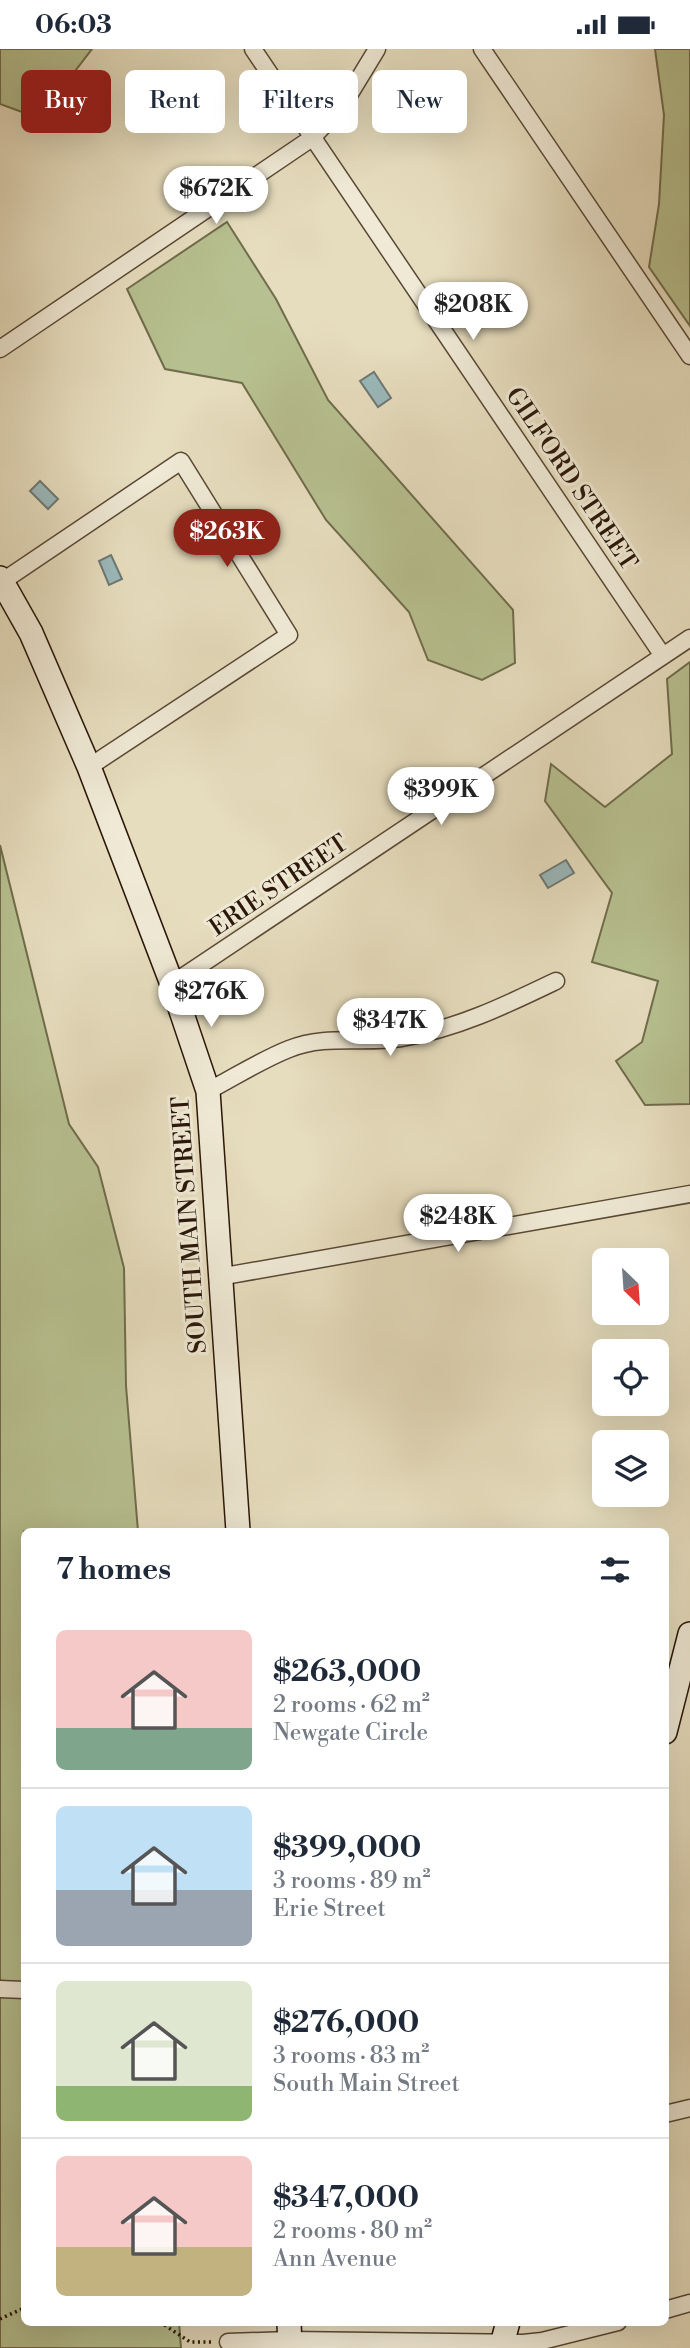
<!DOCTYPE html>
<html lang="en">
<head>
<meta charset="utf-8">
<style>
  body { margin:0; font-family:"Libre Bodoni",serif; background:#f6f6f7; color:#1f2937; height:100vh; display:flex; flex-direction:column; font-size:26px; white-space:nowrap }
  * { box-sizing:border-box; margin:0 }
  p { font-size:23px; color:#747a83 }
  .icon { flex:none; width:38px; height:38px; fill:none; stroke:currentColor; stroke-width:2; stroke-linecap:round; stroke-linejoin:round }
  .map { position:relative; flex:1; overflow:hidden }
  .details { position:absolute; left:21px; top:1479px; width:648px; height:798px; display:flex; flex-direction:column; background:#fff; border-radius:10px; box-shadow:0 7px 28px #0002 }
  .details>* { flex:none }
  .hud { position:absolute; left:21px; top:21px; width:649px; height:63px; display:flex; gap:14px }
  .needle { width:46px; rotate:155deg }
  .buttons { position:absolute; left:592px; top:1199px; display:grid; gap:14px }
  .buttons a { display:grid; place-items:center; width:77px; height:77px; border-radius:10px; background:#fff; box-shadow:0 7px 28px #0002; font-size:35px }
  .price { position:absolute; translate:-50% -60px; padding:0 16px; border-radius:24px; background:#fff; color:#222; font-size:23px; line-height:46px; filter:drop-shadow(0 2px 4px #0008) }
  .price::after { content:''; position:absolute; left:50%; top:42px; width:21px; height:16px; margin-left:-10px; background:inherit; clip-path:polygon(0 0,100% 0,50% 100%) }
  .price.active { background:#8f2418; color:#fff }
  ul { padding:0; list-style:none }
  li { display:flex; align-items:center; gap:21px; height:175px; padding:0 35px }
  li+li { border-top:2px solid #e0e1e3 }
  li span { display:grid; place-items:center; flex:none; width:196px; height:140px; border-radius:10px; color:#555 }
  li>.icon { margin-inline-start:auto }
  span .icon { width:84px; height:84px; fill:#fffc; stroke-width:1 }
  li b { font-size:30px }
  h2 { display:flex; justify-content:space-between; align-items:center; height:84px; padding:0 35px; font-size:30px }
  .tag { padding:0 24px; border-radius:10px; background:#fff; box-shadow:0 7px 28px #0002; font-size:24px; line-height:63px }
  .tag.active { background:#8f2418; color:#fff }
  .status { display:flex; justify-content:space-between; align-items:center; height:49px; padding:0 35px; background:#fff; direction:ltr }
  .status svg { height:19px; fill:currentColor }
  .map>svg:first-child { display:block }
  .green { fill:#b7c090; stroke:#706c4c; stroke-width:2 }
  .water { fill:#9ab9bc; stroke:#6d7874; stroke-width:2 }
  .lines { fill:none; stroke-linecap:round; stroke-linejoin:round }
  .street-casing { stroke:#594836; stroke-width:19 }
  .secondary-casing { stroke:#2a1709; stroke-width:26 }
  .path { stroke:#2a1709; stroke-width:3.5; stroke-dasharray:2 3.5; stroke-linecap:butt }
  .street { stroke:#efe9d5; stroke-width:16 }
  .secondary { stroke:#efe9d5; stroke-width:23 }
  .labels { text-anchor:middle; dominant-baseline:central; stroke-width:6; stroke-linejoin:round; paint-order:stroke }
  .street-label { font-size:24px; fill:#2a1709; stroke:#efe9d5 }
</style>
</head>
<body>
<div class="status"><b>06:03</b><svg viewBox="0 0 49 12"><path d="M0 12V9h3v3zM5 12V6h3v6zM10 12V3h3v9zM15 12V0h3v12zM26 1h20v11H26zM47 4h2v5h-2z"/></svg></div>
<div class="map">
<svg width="690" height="2299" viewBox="0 0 690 2299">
  <rect width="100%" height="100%" fill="#e6ddbe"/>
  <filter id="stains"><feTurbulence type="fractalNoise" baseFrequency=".00286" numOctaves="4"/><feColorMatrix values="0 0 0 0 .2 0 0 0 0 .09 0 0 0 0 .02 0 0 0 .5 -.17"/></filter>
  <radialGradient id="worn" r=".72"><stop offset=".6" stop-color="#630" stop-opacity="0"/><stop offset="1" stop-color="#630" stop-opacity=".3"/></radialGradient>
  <path class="green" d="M0,0h92l-26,34 -9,42 -57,-21z
    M655,0h35v277l-41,-59 10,-63 5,-89z
    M227,173l49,77 52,101 185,210 2,53 -33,17 -54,-20 -19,-48 -83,-92 -84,-137 -77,-14 -38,-80z
    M690,613v442l-45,1 -29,-44 26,-19 16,-61 -66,-19 20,-69 -67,-92 6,-37 54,43 67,-53 -5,-75z
    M0,796l69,279 29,43 26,101 2,118 12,145h-114v791h155l2,26h-181z"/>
  <path class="water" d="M374,323l17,26 -13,9 -18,-26z
    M40,432l18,18 -10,10 -18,-18z
    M111,506l11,24 -13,6 -10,-24z
    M566,811l8,13 -26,15 -8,-13z"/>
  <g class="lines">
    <defs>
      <path id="street" d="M253,0l410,607
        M482,0l208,307
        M0,300l312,-211 31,-33 34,-56
        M3,532l178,-120 108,174 -200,132
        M172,935l518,-346
        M208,1042c27,-14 53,-31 81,-42 37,-15 73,-5 112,-11 56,-9 105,-33 155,-57
        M219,1228l471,-83
        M0,1940l24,1
        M665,2065l25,-6
        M665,2261l25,-7
        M228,2293l62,-2 233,3 19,-2 76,-19"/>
      <path id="secondary" d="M0,529l31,55 58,134 83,217 36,107 30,440
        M665,1683l25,-98
        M289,2273l1,26
        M501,2299l7,-26"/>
    </defs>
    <use href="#street" class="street-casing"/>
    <use href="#secondary" class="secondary-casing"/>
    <path class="path" d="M0,2270l24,-11
      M160,2273l30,20h22"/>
    <use href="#street" class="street"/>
    <use href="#secondary" class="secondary"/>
  </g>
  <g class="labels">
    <g class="street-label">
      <text transform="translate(571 430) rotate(56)">GILFORD STREET</text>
      <text transform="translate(279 837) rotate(-34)">ERIE STREET</text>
      <text transform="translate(190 1176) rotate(-94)">SOUTH MAIN STREET</text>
    </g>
  </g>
  <rect width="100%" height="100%" filter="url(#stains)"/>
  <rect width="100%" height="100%" fill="url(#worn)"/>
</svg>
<div class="buttons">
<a><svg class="needle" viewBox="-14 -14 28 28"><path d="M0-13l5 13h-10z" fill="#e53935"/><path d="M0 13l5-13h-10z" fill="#747a83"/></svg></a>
<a><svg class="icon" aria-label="locate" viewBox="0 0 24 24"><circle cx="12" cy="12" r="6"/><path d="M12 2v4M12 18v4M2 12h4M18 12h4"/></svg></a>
<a><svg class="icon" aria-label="layers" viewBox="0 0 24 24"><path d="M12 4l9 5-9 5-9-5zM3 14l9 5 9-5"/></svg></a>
</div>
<b class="price" style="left:216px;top:177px">$672K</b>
<b class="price" style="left:473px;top:293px">$208K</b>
<b class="price active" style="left:227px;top:520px">$263K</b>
<b class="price" style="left:441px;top:778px">$399K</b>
<b class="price" style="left:211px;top:980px">$276K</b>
<b class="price" style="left:390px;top:1009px">$347K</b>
<b class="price" style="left:458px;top:1205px">$248K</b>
<div class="hud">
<a class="tag active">Buy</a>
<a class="tag">Rent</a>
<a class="tag">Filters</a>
<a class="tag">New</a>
</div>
<section class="details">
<h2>7 homes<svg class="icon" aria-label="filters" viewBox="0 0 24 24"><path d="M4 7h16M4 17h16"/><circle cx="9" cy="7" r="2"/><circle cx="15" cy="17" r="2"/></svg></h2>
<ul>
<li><span style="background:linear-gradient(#f6c9c9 70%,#7fa58c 0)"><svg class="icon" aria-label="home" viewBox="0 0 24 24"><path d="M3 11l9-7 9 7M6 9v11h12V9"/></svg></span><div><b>$263,000</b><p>2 rooms · 62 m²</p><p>Newgate Circle</p></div></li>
<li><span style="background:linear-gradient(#bfe0f5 60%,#9aa5b1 0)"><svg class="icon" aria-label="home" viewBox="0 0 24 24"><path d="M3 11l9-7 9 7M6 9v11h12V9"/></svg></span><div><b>$399,000</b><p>3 rooms · 89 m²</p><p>Erie Street</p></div></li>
<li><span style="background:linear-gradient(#dfe7d0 75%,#8fb573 0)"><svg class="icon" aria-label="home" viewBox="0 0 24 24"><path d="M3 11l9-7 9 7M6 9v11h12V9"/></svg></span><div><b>$276,000</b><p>3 rooms · 83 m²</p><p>South Main Street</p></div></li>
<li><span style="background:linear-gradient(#f6c9c9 65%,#c2b280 0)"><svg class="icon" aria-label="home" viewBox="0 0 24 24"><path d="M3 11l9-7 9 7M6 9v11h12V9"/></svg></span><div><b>$347,000</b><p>2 rooms · 80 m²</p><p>Ann Avenue</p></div></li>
</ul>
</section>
</div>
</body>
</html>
